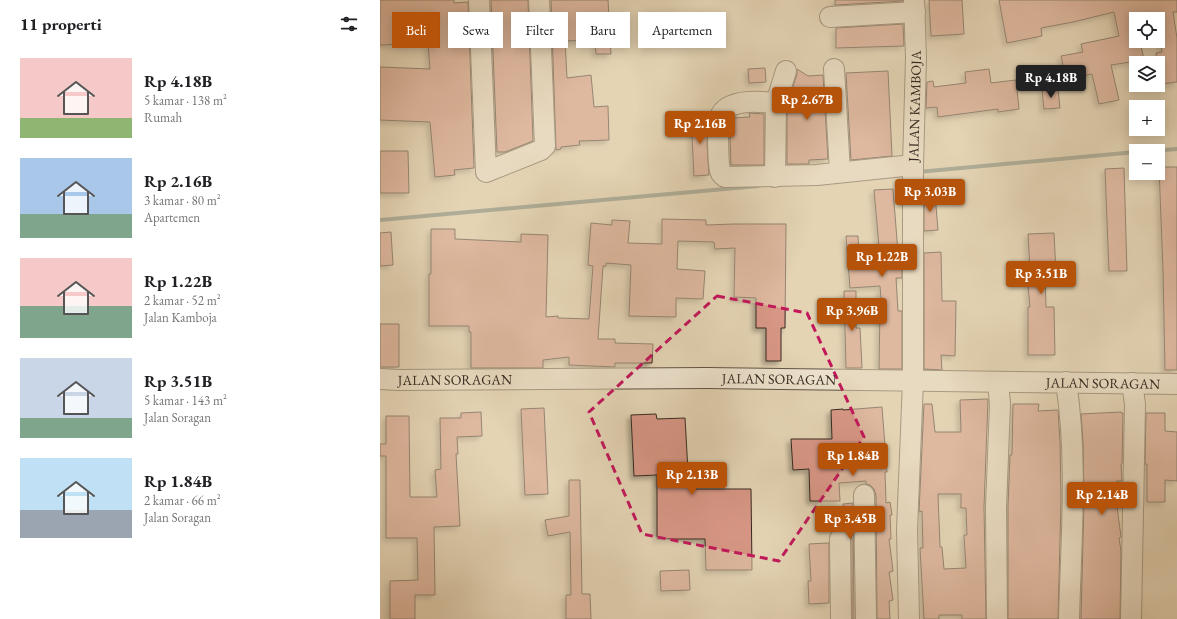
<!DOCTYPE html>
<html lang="id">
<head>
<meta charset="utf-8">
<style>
  body { margin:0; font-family:"EB Garamond",serif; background:#f2f2f2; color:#202124; height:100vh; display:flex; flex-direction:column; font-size:15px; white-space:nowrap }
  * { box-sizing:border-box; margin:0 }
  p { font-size:13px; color:#757577 }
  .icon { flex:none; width:22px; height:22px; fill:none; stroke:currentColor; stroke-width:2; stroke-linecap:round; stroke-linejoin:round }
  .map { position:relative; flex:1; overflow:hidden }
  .sheet { display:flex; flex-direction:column; background:#fff; width:380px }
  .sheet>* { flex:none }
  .guide { position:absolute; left:12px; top:12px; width:380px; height:36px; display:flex; gap:8px }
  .buttons { position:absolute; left:749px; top:12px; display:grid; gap:8px }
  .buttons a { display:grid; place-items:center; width:36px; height:36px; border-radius:0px; background:#fff; box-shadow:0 2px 10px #0003; font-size:20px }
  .price { position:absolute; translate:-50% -34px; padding:0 9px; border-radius:4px; background:#b45309; color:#fff; font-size:13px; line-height:26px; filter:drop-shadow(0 1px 2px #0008) }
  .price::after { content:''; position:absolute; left:50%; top:24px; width:12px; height:9px; margin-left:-6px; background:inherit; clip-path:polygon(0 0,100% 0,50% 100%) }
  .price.on { background:#222; color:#fff }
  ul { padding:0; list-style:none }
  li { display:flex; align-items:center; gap:12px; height:100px; padding:0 20px }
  li span { display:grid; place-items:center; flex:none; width:112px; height:80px; border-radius:0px; color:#555 }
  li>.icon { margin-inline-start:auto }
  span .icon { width:48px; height:48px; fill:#fffc; stroke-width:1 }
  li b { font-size:17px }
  h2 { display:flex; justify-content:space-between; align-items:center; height:48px; padding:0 20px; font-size:17px }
  .tag { padding:0 14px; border-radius:0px; background:#fff; box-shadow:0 2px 10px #0003; font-size:14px; line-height:36px }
  .tag.on { background:#b45309; color:#fff }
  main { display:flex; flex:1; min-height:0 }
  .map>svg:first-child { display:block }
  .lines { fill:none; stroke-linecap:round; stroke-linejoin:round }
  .stream { stroke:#6f7f77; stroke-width:4 }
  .building { fill:#d89786; stroke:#362a21; fill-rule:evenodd; filter:url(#shadow) }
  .minor-casing { stroke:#625446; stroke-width:22 }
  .minor { stroke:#ede3ce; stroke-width:20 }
  .marked { fill:none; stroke:#c2185b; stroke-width:3; stroke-dasharray:8 5; stroke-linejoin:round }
  .labels { text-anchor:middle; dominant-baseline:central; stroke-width:3; stroke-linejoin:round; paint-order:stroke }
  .street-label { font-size:14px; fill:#362a21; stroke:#ede3ce }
</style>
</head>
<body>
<main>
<section class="sheet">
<h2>11 properti<svg class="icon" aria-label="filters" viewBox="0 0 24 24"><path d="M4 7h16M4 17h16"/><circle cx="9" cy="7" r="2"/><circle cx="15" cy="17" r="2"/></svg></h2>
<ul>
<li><span style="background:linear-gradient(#f6c9c9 75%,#8fb573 0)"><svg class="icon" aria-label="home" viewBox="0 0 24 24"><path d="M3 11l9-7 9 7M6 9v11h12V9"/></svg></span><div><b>Rp 4.18B</b><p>5 kamar · 138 m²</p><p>Rumah</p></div></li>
<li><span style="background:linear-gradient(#a9c7e8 70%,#7fa58c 0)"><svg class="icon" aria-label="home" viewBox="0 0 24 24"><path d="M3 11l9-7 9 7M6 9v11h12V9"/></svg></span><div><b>Rp 2.16B</b><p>3 kamar · 80 m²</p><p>Apartemen</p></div></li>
<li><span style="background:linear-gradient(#f6c9c9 60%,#7fa58c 0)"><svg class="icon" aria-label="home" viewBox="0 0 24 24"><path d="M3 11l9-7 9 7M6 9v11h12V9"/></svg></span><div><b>Rp 1.22B</b><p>2 kamar · 52 m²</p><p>Jalan Kamboja</p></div></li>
<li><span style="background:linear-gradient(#c9d6e8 75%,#7fa58c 0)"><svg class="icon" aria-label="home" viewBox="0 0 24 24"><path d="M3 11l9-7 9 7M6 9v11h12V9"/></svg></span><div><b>Rp 3.51B</b><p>5 kamar · 143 m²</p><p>Jalan Soragan</p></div></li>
<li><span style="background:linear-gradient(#bfe0f5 65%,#9aa5b1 0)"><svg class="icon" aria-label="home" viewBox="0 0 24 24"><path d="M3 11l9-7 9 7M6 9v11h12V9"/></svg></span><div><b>Rp 1.84B</b><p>2 kamar · 66 m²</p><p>Jalan Soragan</p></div></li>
</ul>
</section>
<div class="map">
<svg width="797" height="619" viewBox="0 0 797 619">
  <defs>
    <filter id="shadow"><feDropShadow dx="-3.5" dy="3.5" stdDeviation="2" flood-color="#0004"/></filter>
  </defs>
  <rect width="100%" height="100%" fill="#e4d4b4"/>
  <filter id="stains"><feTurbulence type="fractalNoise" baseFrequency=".005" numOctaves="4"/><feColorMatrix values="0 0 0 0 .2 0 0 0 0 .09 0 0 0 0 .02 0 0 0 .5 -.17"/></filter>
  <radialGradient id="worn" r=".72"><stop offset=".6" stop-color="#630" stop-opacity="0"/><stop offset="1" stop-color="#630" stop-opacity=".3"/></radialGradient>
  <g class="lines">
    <path class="stream" d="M770,151l27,-2
      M538,172l218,-20
      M0,220l378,-34"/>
  </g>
  <path class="building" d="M0,0h74v3l14,-1 6,166 -20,2 1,5 -20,2 -5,-55 -50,-2v-53l50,2 -2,-26 -48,2z
    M111,0h37l5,141 -28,11h-8z
    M171,0h57l3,54h-15l-1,-14 -30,1 2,37 24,-3 3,32 14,-1 1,34 -30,1 1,4 -19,2v2l-5,1z
    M455,0h68v1l-68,4z
    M549,0h33l2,34 -33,2z
    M619,0h178v12h-4l4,26v44l-17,2 -4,-31 6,-1 -5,-37 -21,3v23h4l4,19 -33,5 8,35 -20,4 -7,-30 -26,5 -5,-23 22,-4 -2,-8 38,-8 -5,-24 -41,10 -32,6 1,8 -35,7z
    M523,24l1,22 -68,2v-20z
    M385,68l1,14 -17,1 -1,-14z
    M417,69l11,7 15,-1 5,84 -19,1v4h-22v-59l10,-31z
    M609,69l2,14 25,-3 3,29 -21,3v-3l-60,8 -1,-10 -11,1 1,-26 6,-1 1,6 32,-4 -1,-11z
    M508,71l4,85 -41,4 -5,-87z
    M678,89l2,19 -16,1 -2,-19z
    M369,113l15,1v51h-33l-1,-30 1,-15 2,-2 17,-1z
    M328,116l-1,28 2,31 -15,1 -3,-59z
    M0,151h28l1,42h-29z
    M779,167h18v203h-12l-2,-100z
    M744,168l3,103h-18l-4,-102z
    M513,189l5,64h4v25h-6l2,33h4v58h-23l1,-58h2l-2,-25 -30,2 -4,-52h12l1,22h21l-6,-68z
    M544,194h11l3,36 -14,1z
    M282,219l44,1v5l28,-1h52l-1,104h-4v33h-15v-33h-10v-30l-22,-1 1,-49 -20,1 -1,-7 -36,-1 -1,28 28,2 -2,28 -27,-1v19l-47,-1 2,-51 -25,-2v3h-3l-5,73h17v4l38,1 -1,19h-37v4l-46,-2v-8l-26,3v8h-72v-36h-2v-6h-40v-52h2v-45h24v10l66,3v-8l27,1 -2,82 12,-1v2l31,1 4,-53 -5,-1 3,-42 21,2v-5l18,1 -2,22 34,1z
    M11,232l2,33 -13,1v-33z
    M674,233l2,39 -11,1 1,34h8l1,48h-27v-48h2l-2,-21h3l-3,-52z
    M561,252l1,49h14l-1,55 -14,-1 1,15 -18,-1v-116z
    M464,291h12v37h4l2,40h-16z
    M0,324h19v43h-19z
    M608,399l-4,108 2,112h-24v-4h-23v4h-15l-4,-71h3l-1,-37 -3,1 5,-108h8l3,28h26l-1,-32zM558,494h23v14h5l1,27h-3l2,33 -22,1 -2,-22h-2z
    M633,404h26l-1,7 20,-1 2,32 1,58 -3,119h-50v-112l2,-52h2z
    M502,407l5,65h-2l1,31 4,-1 2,13h-2l1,24h-2l4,32 -4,1 4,28 -4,1 1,18h-13l-1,-124 -2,-6 -4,-4 -4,-1v-3l-27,2 1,18h-30l-1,-32 -16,1 -2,-31h41l-1,-29 12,-1v1z
    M164,408l4,86 -23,1 -4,-86z
    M101,412l1,24 -25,1 1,17h-2l4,72 -26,1 1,68h-20v24h-25v-38l28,-1 -1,-42h-31v-82h-6v-12h6v-28h23l1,81h27l-2,-27 6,-1 -1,-51h21v-5z
    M741,412v1h2l-1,51h-1l1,17h-5l1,25h-1l4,31 -2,1 2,13 -1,68h-39l3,-118 -1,-60 -2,-27z
    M766,413h19v18l12,1v49l-12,-1v22h-18v-38h-2z
    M276,414l1,5 28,-1 4,71h62l1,81h-46l-1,-31h-48v-64l-23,1 -3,-61z
    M189,480h11l2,114h8l1,25h-25v-24h5l-1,-63 -22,4 -3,-16 24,-4z
    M473,503l1,116h-2v-80l-2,-6 -6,-5h2l-3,-24z
    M449,543v60l-20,1 -1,-23h3l-2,-37z
    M309,570l1,20 -29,1 -1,-20z"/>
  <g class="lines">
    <defs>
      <g id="minor">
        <path d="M99,0l7,172 55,-22 4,-4 -6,-146"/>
        <path d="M450,17l85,-5"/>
        <path d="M454,69l6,103"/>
        <path d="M396,103c-15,-1 -35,-4 -49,5 -3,2 -6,6 -7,9 -3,8 -2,45 0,53 0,3 2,5 5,7l92,-2 96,-10"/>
        <path d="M395,177l1,-74 10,-32"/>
        <path id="s1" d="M0,379l18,1 309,-2 470,6"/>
        <path d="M686,382c12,78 5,159 3,237"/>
        <path d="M484,495l2,124"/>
        <path d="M460,539l1,80"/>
        <path id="s2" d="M529,619l-2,-89 6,-149v-216l3,-107 -2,-58"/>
        <path d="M617,619l-1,-112 4,-103 -2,-22"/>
        <path d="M751,619l4,-215 -3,-21"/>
      </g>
    </defs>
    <use href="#minor" class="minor-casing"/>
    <use href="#minor" class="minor"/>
  </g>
  <path d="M0 0H797V619H0ZM337,296l90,17 57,124 -85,124 -137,-27 -53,-122z" fill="#e4d4b4" fill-opacity=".55" fill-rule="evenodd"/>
  <path class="marked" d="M337,296l90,17 57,124 -85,124 -137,-27 -53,-122z"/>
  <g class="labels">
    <g class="street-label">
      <text stroke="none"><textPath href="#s2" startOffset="513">JALAN KAMBOJA</textPath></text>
      <text stroke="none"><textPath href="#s1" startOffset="75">JALAN SORAGAN</textPath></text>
      <text stroke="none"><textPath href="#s1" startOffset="399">JALAN SORAGAN</textPath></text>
      <text stroke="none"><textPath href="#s1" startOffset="723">JALAN SORAGAN</textPath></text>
    </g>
  </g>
  <rect width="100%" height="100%" filter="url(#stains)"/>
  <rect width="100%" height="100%" fill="url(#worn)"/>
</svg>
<div class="buttons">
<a><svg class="icon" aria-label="locate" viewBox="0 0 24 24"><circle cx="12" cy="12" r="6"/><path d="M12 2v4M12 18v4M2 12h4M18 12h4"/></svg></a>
<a><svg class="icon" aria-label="layers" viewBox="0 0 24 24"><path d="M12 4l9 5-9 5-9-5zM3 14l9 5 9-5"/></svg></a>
<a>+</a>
<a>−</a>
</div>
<b class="price on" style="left:671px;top:99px">Rp 4.18B</b>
<b class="price" style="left:427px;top:121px">Rp 2.67B</b>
<b class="price" style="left:320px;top:145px">Rp 2.16B</b>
<b class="price" style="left:550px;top:213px">Rp 3.03B</b>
<b class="price" style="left:502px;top:278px">Rp 1.22B</b>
<b class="price" style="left:661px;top:295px">Rp 3.51B</b>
<b class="price" style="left:472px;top:332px">Rp 3.96B</b>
<b class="price" style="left:473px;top:477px">Rp 1.84B</b>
<b class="price" style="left:312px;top:496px">Rp 2.13B</b>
<b class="price" style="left:722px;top:516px">Rp 2.14B</b>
<b class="price" style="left:470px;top:540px">Rp 3.45B</b>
<div class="guide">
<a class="tag on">Beli</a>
<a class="tag">Sewa</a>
<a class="tag">Filter</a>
<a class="tag">Baru</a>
<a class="tag">Apartemen</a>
</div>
</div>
</main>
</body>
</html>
